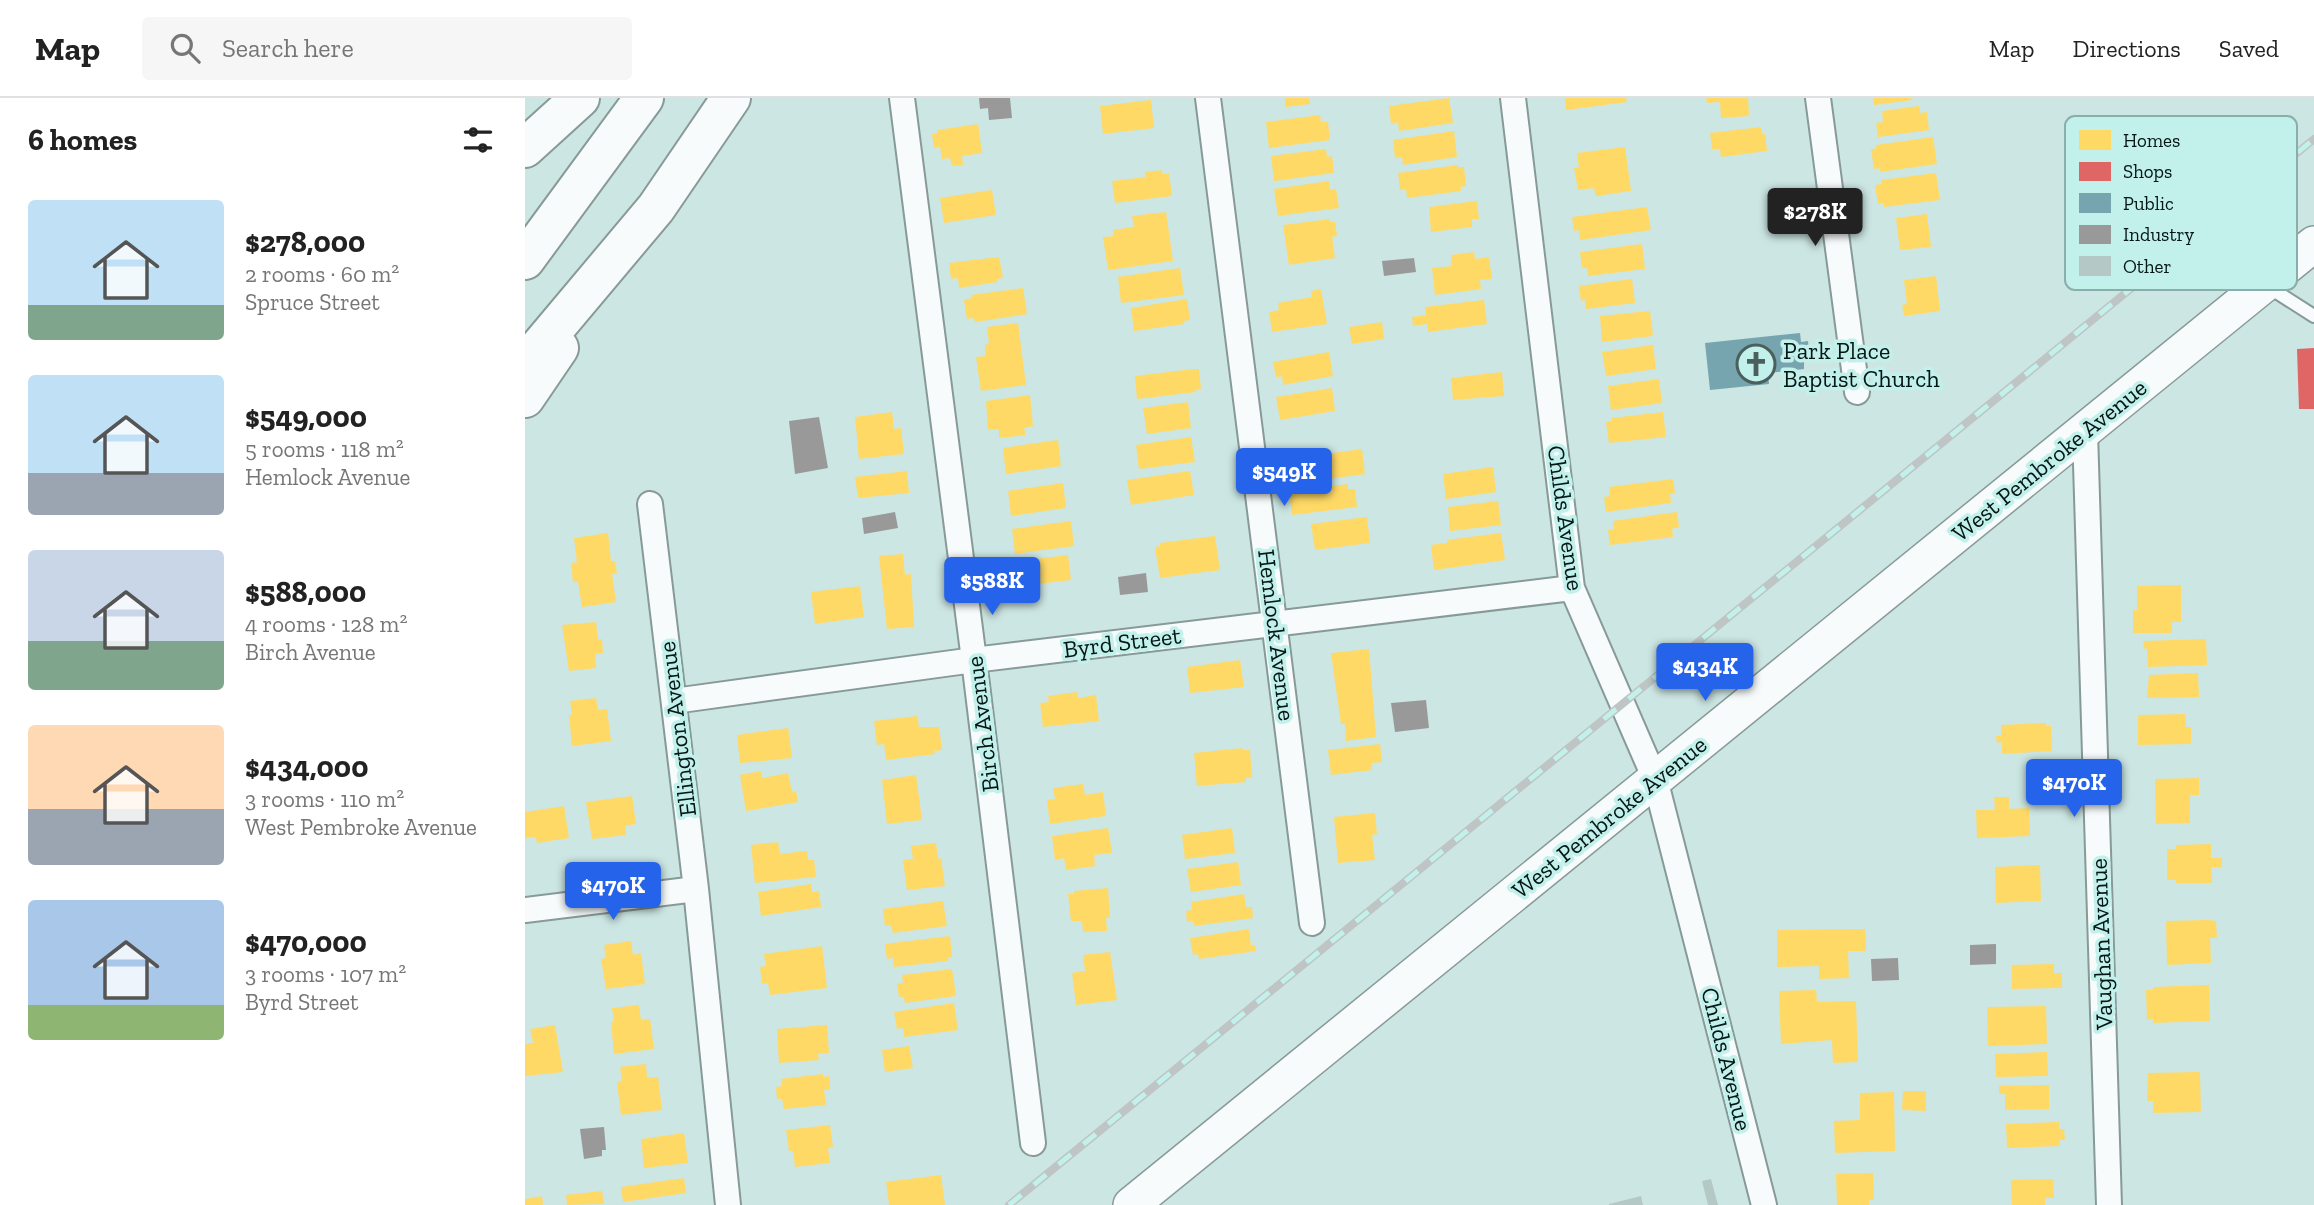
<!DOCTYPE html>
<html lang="en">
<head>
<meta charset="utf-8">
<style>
  body { margin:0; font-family:"Zilla Slab",serif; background:#f6f6f6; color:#222; height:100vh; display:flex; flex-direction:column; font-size:26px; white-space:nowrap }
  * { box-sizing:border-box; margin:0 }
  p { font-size:23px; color:#767676 }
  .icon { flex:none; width:38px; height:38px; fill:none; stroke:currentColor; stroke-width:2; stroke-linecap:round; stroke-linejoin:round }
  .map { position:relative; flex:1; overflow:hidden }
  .sheet { display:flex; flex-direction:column; background:#fff; width:525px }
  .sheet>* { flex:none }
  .price { position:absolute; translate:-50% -60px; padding:0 16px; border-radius:7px; background:#2563eb; color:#fff; font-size:23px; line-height:46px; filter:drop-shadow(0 2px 4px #0008) }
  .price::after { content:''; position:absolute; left:50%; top:42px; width:21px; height:16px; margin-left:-10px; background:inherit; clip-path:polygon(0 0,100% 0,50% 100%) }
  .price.selected { background:#222; color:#fff }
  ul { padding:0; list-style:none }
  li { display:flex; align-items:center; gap:21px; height:175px; padding:0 28px }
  li span { display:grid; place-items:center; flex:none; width:196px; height:140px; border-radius:7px; color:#555 }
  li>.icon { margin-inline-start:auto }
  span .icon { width:84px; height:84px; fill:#fffc; stroke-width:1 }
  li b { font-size:30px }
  h2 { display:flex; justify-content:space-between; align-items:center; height:84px; padding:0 28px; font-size:30px }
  header { display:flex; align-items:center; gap:42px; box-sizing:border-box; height:98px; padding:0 35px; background:#fff; border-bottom:2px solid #e0e0e0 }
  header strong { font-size:33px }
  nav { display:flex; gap:38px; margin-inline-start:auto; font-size:24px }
  .search { width:490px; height:63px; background:#f6f6f6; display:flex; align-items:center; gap:18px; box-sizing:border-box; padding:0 24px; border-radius:7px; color:#767676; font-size:26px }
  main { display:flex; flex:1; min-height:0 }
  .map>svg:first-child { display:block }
  .homes { fill:#ffd966 }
  .shops { fill:#e06666 }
  .public { fill:#76a5af }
  .industry { fill:#999 }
  .building { fill:#b4c8c6 }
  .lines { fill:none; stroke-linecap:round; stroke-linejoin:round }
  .lane-casing { stroke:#879a98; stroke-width:16 }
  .street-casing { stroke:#879a98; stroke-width:28 }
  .secondary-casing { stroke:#879a98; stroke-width:38 }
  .highway-casing { stroke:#879a98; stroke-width:42 }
  .lane { stroke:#f7fbfb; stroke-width:12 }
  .street { stroke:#f7fbfb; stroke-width:24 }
  .secondary { stroke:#f7fbfb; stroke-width:35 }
  .highway { stroke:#f7fbfb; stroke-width:38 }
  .rail-casing { stroke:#bec5c4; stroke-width:8 }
  .rail { stroke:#c2f0eb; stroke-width:5; stroke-dasharray:16; stroke-linecap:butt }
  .labels { text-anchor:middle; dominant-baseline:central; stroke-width:7; stroke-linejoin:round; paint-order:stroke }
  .poi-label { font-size:24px; fill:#051615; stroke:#c2f0eb; text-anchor:start }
  .street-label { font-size:24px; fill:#051615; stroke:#c2f0eb }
  .key { fill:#c2f0eb; stroke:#89afab; stroke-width:2 }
  .key-label { font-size:19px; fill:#051615 }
</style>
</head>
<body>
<header>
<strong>Map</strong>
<div class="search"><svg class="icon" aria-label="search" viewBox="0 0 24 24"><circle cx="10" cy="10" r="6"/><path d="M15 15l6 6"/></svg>Search here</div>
<nav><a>Map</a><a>Directions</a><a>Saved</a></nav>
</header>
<main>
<section class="sheet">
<h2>6 homes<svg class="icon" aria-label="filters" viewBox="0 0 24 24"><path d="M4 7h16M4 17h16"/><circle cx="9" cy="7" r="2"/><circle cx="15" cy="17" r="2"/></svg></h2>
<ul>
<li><span style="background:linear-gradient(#bfe0f5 75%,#7fa58c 0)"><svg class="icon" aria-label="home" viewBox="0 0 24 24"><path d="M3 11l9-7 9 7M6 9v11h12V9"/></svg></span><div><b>$278,000</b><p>2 rooms · 60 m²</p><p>Spruce Street</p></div></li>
<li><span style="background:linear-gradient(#bfe0f5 70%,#9aa5b1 0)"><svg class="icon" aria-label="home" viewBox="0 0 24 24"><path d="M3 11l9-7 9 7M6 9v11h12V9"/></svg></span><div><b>$549,000</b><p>5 rooms · 118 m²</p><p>Hemlock Avenue</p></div></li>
<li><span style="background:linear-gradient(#c9d6e8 65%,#7fa58c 0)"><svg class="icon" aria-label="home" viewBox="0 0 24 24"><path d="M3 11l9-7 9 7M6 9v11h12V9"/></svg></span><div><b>$588,000</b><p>4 rooms · 128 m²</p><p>Birch Avenue</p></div></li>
<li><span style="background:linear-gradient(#ffd9b3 60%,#9aa5b1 0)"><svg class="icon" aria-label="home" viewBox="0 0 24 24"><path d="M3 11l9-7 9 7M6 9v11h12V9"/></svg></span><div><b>$434,000</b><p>3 rooms · 110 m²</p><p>West Pembroke Avenue</p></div></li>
<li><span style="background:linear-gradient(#a9c7e8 75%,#8fb573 0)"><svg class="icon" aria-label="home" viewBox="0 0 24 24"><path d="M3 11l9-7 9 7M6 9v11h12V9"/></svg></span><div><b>$470,000</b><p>3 rooms · 107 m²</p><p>Byrd Street</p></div></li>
</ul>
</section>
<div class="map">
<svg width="1789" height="1107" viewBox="0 0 1789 1107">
  <rect width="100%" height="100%" fill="#cce6e3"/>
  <path class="homes" d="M760,0h24l1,6 -24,3z
    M924,0l4,25 -54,8 -1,-9 -7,2 -2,-18z
    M1040,0h61l1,4 -61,8z
    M1181,0h42l1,18 -28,2 -1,-16 -13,1z
    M1348,0h39v2l-38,5z
    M626,2l3,28 -51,6 -3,-28z
    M1394,8l1,7 7,-1 2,18 -51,7 -2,-14 7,-1 -1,-11z
    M795,17l1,7h7l2,18 -61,8 -3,-26z
    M453,26l4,29 -20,3 1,9 -11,1 -2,-8 -8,1 -2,-12 -6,1 -2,-14 5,-1v-3z
    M1236,29l1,7h3l2,17 -46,6 -1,-8h-8l-2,-16z
    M929,33l3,26 -54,8 -1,-8 -7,1 -2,-18z
    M1408,39l4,27 -57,8v-4l-6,1 -3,-20h5v-4z
    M1100,49l6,44 -35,5 -2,-8 -16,2 -4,-22 5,-1 -2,-14z
    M801,51l1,8 5,-1 2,17 -60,8 -3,-25z
    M933,67v2h6l2,19 -6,1 1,4 -54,7 -1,-9 -6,1 -2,-17z
    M637,72v4l7,-1 3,23 -57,7 -3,-22 34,-4 -1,-5z
    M1411,75l4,27 -56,7v-4l-6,1 -3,-19 7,-1 -1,-4z
    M804,83l1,9 6,-1 3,19 -61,8 -4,-27z
    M467,92l4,25 -52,8 -4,-25z
    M952,103l2,18h-7v8l-41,5 -2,-25z
    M1122,109l4,23 -71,10 -1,-10 -5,1 -2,-14z
    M641,114l7,49 -65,9 -5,-33 11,-1 -1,-6 21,-3 -2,-11z
    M1402,116l4,33 -31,3 -4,-32z
    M805,121v3h5l2,14 -5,1 3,21 -46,7 -6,-40z
    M1117,146l3,25 -57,7 -1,-8h-5l-2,-16z
    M949,154l1,7 14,-2 3,22 -12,1 1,9 -46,6 -3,-27 20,-2 -1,-11z
    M474,159l4,21 -6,1v3l-38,6 -1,-10 -7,1 -2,-16z
    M655,170l4,27 -63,8 -3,-26z
    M1411,178l4,35 -36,5 -2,-11 5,-1 -3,-24z
    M1107,181l3,24 -49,6 -1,-9 -4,1 -2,-15z
    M498,190l4,26 -52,8 -1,-4 -7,1 -3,-19 8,-2 -1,-3z
    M796,191l6,35 -55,8 -3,-20 10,-2 -1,-7 34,-6 -1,-6z
    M662,201l3,21 -6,1v3l-50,7 -3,-23z
    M959,202l3,24 -59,8 -1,-8 -14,2 -1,-9 14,-2 -1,-8z
    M1125,213l3,25 -51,6 -2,-26z
    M857,224l2,17 -32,5 -3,-17z
    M493,225l8,62 -45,6 -5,-34 10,-1 -1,-11 4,-1 -2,-17z
    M1128,247l3,24 -50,7 -4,-24z
    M804,254l4,24 -50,9 -1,-9 -6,1 -3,-15z
    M668,271h6l2,20 -6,1 1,2 -59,7 -2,-23z
    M977,274l2,24 -51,4 -2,-22z
    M1134,281l3,24 -51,7 -3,-24z
    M807,290l3,23 -55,9 -4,-23z
    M505,297l3,31 -9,2 2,7 -27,3v-9l-11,1 -2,-29z
    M663,304l3,26 -44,6 -4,-26z
    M367,314l2,17 7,-1 3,26 -45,5 -4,-42z
    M1138,314l3,25 -57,6 -3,-21 6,-1v-3z
    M666,339l4,25 -56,7 -3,-24z
    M533,342l3,26 -55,8 -3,-26z
    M837,351l3,25 -51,7 -4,-25z
    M968,369l3,25 -50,7 -3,-25z
    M382,373l2,22 -51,5 -3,-21z
    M665,373l4,24 -63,10 -4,-25z
    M1148,381l2,14 -5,1 1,9 -65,9 -2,-15 6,-1 -1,-9z
    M538,385l3,25 -55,8 -3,-25z
    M823,386v5h7l2,18 -65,8 -3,-24z
    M973,403l3,24 -51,6 -2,-24z
    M1152,414l2,15 -7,2 1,8 -63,8 -2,-15 6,-1 -1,-8z
    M842,419l3,26 -55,7 -4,-26z
    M546,423l3,25 -59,8 -3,-25z
    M83,435l3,28h4l2,12 -5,1 4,28 -34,5 -4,-25h-5l-2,-19 6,-1 -3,-24z
    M976,435l4,27 -71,10 -3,-25 16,-2v-3z
    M690,438l5,34 -60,8 -5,-31 5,-1v-3z
    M378,456l2,21 6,-1 3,53 -27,2 -8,-73z
    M543,457l3,25 -58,7 -3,-25z
    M1656,487v37h-9v11h-39v-23h4v-24z
    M335,488l4,31 -49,7 -4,-32z
    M71,524l2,18 4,-1 1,14 -8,1 1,14 -27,3 -7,-46z
    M1681,541l1,26 -59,2 -1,-19 -3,1 -1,-8z
    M844,551l7,88 -30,4 -1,-17h-4l-10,-71z
    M715,562l4,27 -54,6 -3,-26z
    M1673,575l1,24 -52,1 2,-23z
    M552,594l1,6 18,-3 3,26 -56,6 -3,-24 9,-1 -1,-6z
    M71,600l2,12 9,-1 4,32 -39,5 -3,-31h3l-2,-14z
    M1660,616l1,13h5v17l-53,1v-30z
    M392,618l2,11h20l3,23 -8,1 1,3 -49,6 -2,-16 -7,1 -3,-24z
    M1521,625v3h5l1,25 -50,3v-12l-5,1 -1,-7h5v-11z
    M263,630l4,30 -52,5 -3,-28z
    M855,646l2,18 -11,1 1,7 -41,5 -3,-25z
    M717,650v2h8l2,27 -6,1v4l-49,4 -3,-33z
    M236,673l1,7 26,-5 4,19 4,-1 2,11 -52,9 -6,-36z
    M391,677l6,45 -35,4 -5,-44z
    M1674,680v17h-9v28l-34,1 -1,-45z
    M558,686l2,11 18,-3 3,24 -56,8 -3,-24 8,-1 -2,-11z
    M107,698l4,28 -11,2 1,9 -34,4 -6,-37z
    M1469,699h15v12l20,-1 1,28 -53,2 -1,-28h19z
    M39,708l5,32 -32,5 -1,-6 -11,1v-26z
    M850,715l2,21 -5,1 3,25 -37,3 -4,-46z
    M583,730l4,25 -18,2 1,11 -29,4 -2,-12 -9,2 -3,-24z
    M707,730l3,25 -50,6 -3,-24z
    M253,744l2,12 27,-3 1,9h6l2,17 -61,6 -4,-38z
    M411,745l2,16 3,-1 4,28 -38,4 -4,-30 10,-1 -2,-13z
    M1686,746v14h11v9h-11l1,16h-36v-3h-9v-31h9v-4z
    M713,764l3,23 -50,7 -4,-23z
    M1515,767l1,36 -45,2 -1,-36z
    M286,786l1,8 7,-1 2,16 -60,9 -3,-24z
    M583,790l2,30h-4l1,13 -24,1 -1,-11h-11l-3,-27h6v-3z
    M719,796l2,13h6l1,11 -59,8 -1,-5 -6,1 -1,-11 6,-1 -1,-8z
    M418,803l4,25 -54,7 -2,-8 -6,1 -2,-17z
    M1684,822l7,1 1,17h-7l1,25 -44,2 -1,-44z
    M724,831l2,17 4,-1 1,6 -57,8 -1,-5 -5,1 -3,-17z
    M1340,831l1,22h-18l1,27 -30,1v-13l-42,1v-37z
    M425,838l2,21h-4v4l-54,6 -1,-9 -6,1 -2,-15z
    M106,843l2,14 8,-2 4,31 -39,5 -5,-30 5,-1 -2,-13z
    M297,848l5,42 -57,7 -2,-12 -6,1 -2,-17 6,-1 -2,-12z
    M585,854l7,48 -41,5 -4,-32 13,-2 -2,-16z
    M1529,866v9h8v15l-50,1v-24z
    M427,871l4,27 -51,7 -1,-6h-5l-2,-13 6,-1 -1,-8z
    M1684,887l1,36 -57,2v-4l-6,1 -1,-30h7v-3z
    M1291,892l1,12 39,-1 2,61 -25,1 -1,-23 -51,4 -2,-53z
    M429,905l4,27 -54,7 -1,-9 -6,1 -3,-17z
    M114,907l2,15 9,-1 4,30 -40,5 -3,-32h3l-2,-14z
    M1521,908l1,38 -59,2 -1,-39z
    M30,927l8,47 -38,4v-32l8,-1 -3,-14z
    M302,927l2,28 -11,1 1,6 -40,3 -2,-34z
    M384,948l4,22 -28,4 -3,-22z
    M1522,954l1,24 -52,1 -1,-23z
    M121,966l1,14 11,-1 4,33 -41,5 -4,-33 5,-1 -2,-14z
    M1675,974l1,40 -48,1v-12h-6l1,-28z
    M298,976v3l6,-1 1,13 -6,1 2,15 -42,4 -2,-10h-5l-1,-12 6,-1 -1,-7z
    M1524,987v24l-44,1v-16h-6v-8z
    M1378,993h23v20l-24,-1z
    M1369,994l1,59 -60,2 -1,-32 26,-1v-27z
    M1534,1024v7h5l1,11h-6l1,6 -53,2 -1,-24z
    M305,1027l3,22 -5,1 2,15 -35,4 -2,-16h-4l-3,-21z
    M159,1035l4,30 -44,5 -3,-29z
    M1348,1075l1,27h-5v5h-32l-1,-31z
    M416,1077l4,30h-56l-3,-23z
    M159,1080l2,15 -63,9 -2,-15z
    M1528,1081l1,19h-9v7h-33l-1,-25z
    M77,1093l2,13 -37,1 -1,-10z
    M17,1098l1,9h-18v-6z"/>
  <path class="shops" d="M1789,250v61h-15l-2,-60z"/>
  <path class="public" d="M1275,235l1,9 7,-1 2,18 -6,1v9l-36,4 1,11 -59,6 -5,-47z"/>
  <path class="industry" d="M454,0h31l2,20 -23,2 -1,-12 -8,1z
    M889,160l2,14 -32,4 -2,-15z
    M294,319l9,51 -33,6 -6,-53z
    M370,414l3,16 -34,6 -2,-16z
    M621,475l2,19 -28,3 -2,-18z
    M901,602l3,28 -34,4 -4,-29z
    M1471,846v20l-26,1v-20z
    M1373,860l1,22 -27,1 -1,-22z
    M79,1029l2,23h-4v6l-18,3 -4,-30z"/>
  <path class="building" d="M1186,1081l7,26h-10l-6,-24z
    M1116,1098l2,9h-34v-1z"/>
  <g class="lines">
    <defs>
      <path id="lane" d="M1742,188l47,30"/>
      <path id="street" d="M377,0l72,562 59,483
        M683,0l104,825
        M988,0l59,490 83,191 109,426
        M1293,0l39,294
        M1560,334l24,773
        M125,406l46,385 32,316
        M149,603l300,-41 598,-72
        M0,812l171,-21"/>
      <path id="secondary" d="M606,1107l1183,-961"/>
      <path id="highway" d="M0,50l55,-50
        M0,162l119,-162
        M0,266l131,-156 75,-110
        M0,300l34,-50"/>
    </defs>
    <use href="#lane" class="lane-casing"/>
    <use href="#street" class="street-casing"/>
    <use href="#secondary" class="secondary-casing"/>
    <use href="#highway" class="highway-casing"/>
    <use href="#lane" class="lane"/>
    <use href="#street" class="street"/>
    <use href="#secondary" class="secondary"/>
    <use href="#highway" class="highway"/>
    <defs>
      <path id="rail" d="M484,1107l1305,-1066"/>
    </defs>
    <use href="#rail" class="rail-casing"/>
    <use href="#rail" class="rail"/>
  </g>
  <defs>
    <symbol id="church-ring" viewBox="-11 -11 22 22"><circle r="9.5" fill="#c2f0eb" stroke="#4b5f5d" stroke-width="1.5"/><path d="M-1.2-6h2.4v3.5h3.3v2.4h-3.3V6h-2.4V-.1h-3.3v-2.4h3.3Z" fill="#4b5f5d"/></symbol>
  </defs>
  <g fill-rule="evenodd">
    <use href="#church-ring" x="1209" y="244" width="44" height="44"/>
  </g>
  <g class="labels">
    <g class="poi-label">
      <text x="1258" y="252">Park Place<tspan x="1258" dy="28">Baptist Church</tspan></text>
    </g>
    <g class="street-label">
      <text transform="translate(1524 362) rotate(-39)">West Pembroke Avenue</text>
      <text transform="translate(1041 420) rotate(82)">Childs Avenue</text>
      <text transform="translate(752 537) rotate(83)">Hemlock Avenue</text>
      <text transform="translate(597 544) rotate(-7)">Byrd Street</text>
      <text transform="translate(457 626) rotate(-97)">Birch Avenue</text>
      <text transform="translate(152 631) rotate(-97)">Ellington Avenue</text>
      <text transform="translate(1084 719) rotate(-39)">West Pembroke Avenue</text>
      <text transform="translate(1576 846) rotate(-92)">Vaughan Avenue</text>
      <text transform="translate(1202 961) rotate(76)">Childs Avenue</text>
    </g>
  </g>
  <rect x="1540" y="18" width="232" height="174" rx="10" class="key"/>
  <rect x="1554" y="32" width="32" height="20" fill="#ffd966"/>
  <rect x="1554" y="64" width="32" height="19" fill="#e06666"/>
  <rect x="1554" y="95" width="32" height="20" fill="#76a5af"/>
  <rect x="1554" y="127" width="32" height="19" fill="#999"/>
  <rect x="1554" y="158" width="32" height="20" fill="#b4c8c6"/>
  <g class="key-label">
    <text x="1598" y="49">Homes</text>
    <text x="1598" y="80">Shops</text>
    <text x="1598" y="112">Public</text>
    <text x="1598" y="143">Industry</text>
    <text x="1598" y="175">Other</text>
  </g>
</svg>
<b class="price selected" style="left:1290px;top:150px">$278K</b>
<b class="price" style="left:759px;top:410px">$549K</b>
<b class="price" style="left:467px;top:519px">$588K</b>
<b class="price" style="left:1180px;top:605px">$434K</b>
<b class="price" style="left:1549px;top:721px">$470K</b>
<b class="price" style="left:88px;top:824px">$470K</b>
</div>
</main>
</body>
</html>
